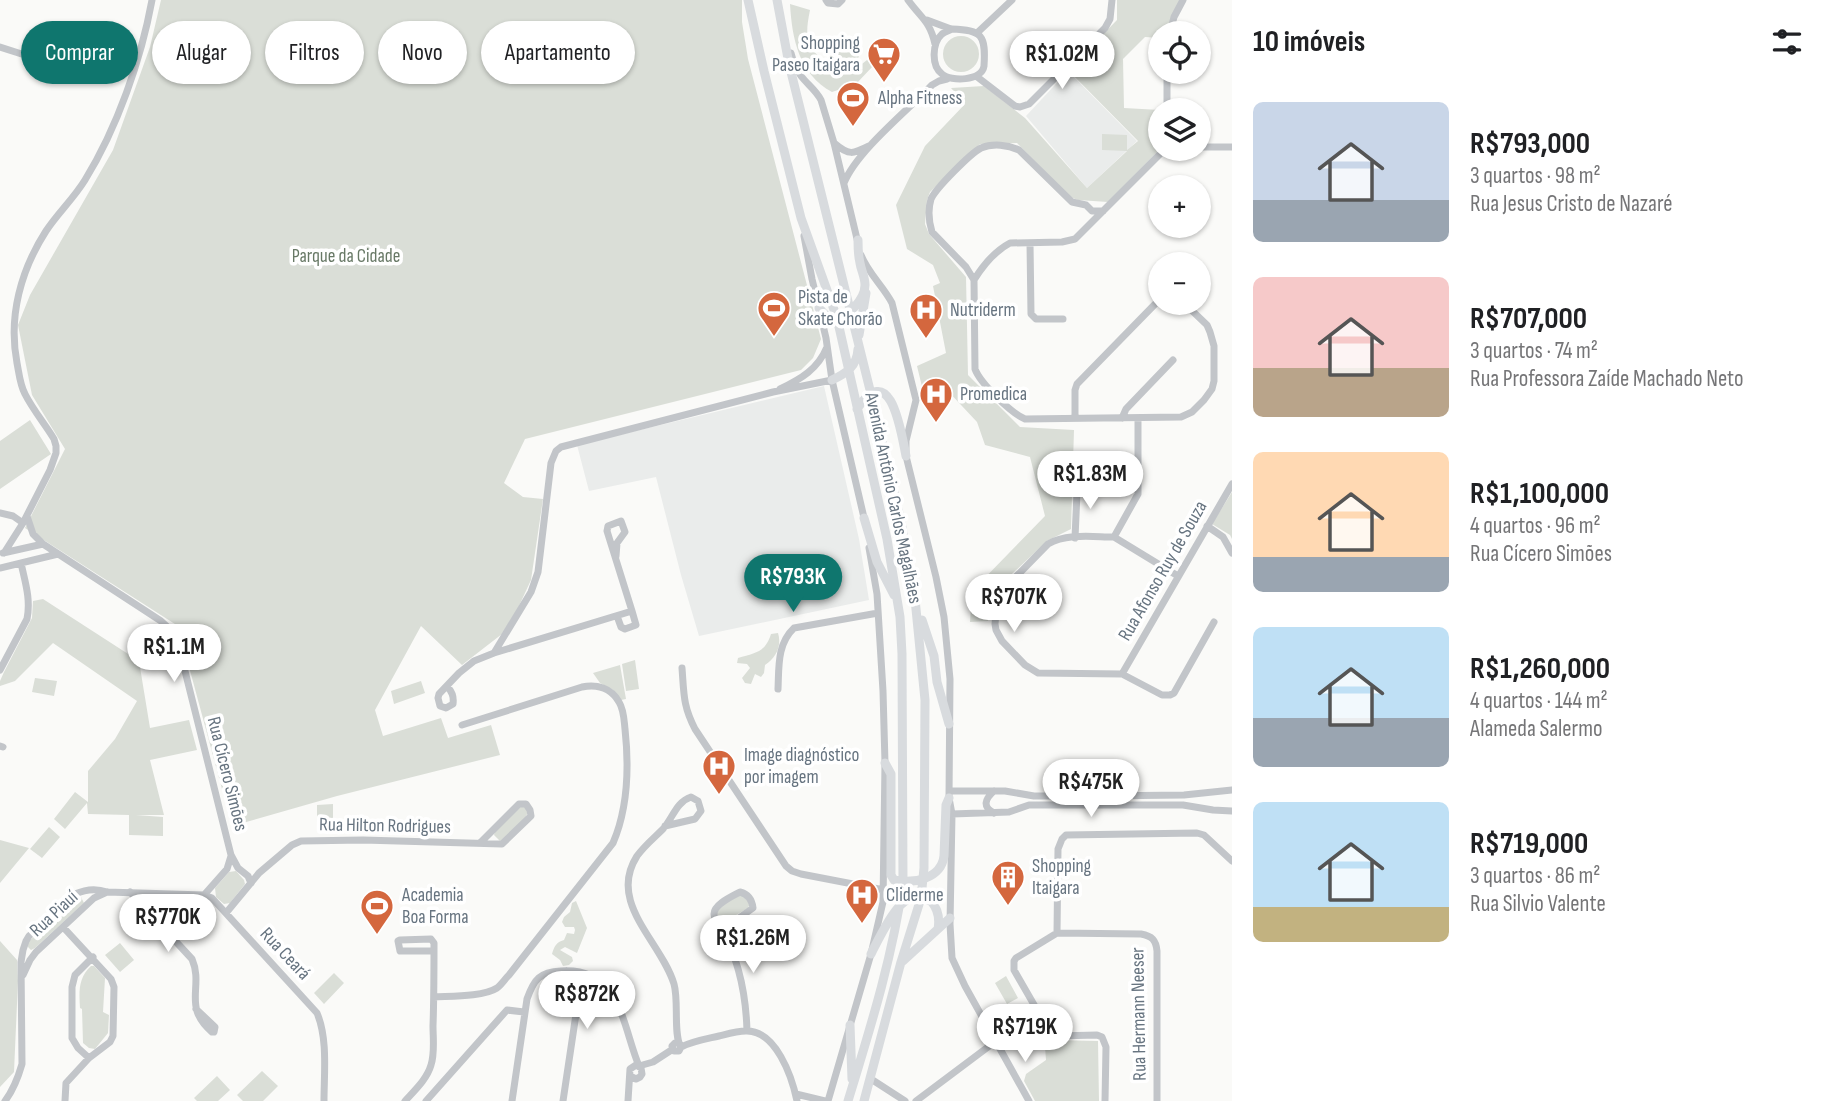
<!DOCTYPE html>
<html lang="pt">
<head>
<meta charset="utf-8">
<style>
  body { margin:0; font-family:"Sofia Sans Condensed",sans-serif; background:#f6f6f6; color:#202124; height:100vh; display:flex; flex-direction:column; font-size:26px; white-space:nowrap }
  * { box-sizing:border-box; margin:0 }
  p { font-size:23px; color:#757577 }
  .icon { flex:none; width:38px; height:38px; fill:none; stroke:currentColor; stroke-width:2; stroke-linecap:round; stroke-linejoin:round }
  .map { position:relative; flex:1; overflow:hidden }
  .drawer { display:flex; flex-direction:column; background:#fff; width:595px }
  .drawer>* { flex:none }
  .top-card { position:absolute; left:21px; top:21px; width:665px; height:63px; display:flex; gap:14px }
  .buttons { position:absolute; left:1148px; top:21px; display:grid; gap:14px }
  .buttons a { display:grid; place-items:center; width:63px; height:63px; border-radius:50%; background:#fff; box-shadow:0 2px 5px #0004; font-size:35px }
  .price { position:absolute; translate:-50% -60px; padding:0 16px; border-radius:24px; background:#fff; color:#222; font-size:23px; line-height:46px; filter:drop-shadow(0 2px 4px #0008) }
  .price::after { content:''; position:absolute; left:50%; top:42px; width:21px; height:16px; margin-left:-10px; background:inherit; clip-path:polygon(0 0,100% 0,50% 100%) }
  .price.selected { background:#0f766e; color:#fff }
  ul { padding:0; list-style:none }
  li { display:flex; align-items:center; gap:21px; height:175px; padding:0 21px }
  li span { display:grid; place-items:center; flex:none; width:196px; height:140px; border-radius:10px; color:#555 }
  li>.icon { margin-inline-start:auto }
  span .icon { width:84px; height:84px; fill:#fffc; stroke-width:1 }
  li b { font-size:30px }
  h2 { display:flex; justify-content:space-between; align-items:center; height:84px; padding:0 21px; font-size:30px }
  .chip { padding:0 24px; border-radius:32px; background:#fff; box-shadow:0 2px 5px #0004; font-size:24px; line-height:63px }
  .chip.selected { background:#0f766e; color:#fff }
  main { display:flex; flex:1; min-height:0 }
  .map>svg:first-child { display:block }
  .built { fill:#eaeceb }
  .green { fill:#daded7 }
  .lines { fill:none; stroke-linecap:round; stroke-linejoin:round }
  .minor { stroke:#c2c5c9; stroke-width:7 }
  .major { stroke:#d8dbde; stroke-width:9 }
  .labels { text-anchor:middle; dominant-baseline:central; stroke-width:7; stroke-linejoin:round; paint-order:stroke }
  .poi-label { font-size:19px; fill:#677480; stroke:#fff; text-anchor:start }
  .park-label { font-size:19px; fill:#687966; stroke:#fff }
  .street-label { font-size:19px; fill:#677480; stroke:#fff }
</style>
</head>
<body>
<main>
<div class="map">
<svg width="1232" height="1101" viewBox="0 0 1232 1101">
  <rect width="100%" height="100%" fill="#fafaf8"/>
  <path class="built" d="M1068,71l69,70 -50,47 -61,-72z
    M824,386l35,153 10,61 -170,36 -18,-61 -25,-98 -67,14 -12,-46z"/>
  <path class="green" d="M161,0h581v22l6,37 73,280 -8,19 -12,12 -276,69 -21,44 19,14 20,2 -12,81 -13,28 -16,26 -40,31 -41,-39 -46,84 8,26 58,-18 7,20 43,-13 9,30 -163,41 -105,30 -54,-200 -153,-98 40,-79 -33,-54 -14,-70 12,-30 83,-145 37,-103z
    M1117,0h64l-16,33h-5v5l-15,-1 -22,22 1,49 36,2v39l-52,53 -30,-2 -8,-3 -53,-54 -37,1 -50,48 -3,8 -2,24 4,10 37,43 2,98 52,52 54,3 -3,99 -24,12 -51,48 -8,32 -18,1 2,-31 73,-75 -15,-59 -45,-12 -8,-23 -31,-33 -22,6 -7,-29 29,-13 -13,-67 7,-3 -7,-18 -26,-16 -11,-44 29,-59 40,-42 -14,-16 33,-2 41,32 62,70 40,-37 -25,-1v-16l25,1v15l11,-9 -70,-71 49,-50z
    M790,4l20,6c-7,34 -1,37 22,60l21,1 14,-11 6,6 -17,18 -24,8c-33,-18 -40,-53 -42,-88z
    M943 54a18 18 0 1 1 36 0a18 18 0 1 1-36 0Z
    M832,45l28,6 -3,12 -27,-5z
    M30,420l21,34 -51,35v-48z
    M1232,492v47l-2,-4 -18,-11z
    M43,599l96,62 11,67 39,-8 8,30 -47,10 14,55h-28l27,2v19l-34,-1v-20l-41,-1 -1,-11 -22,26 -11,-10 21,-27 13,10v-31l27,-32 22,-38 -84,-58 -38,38 -15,5v-5l4,-9 28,-54 1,-17z
    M778,633c4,13 -2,25 -13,32l-1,8 -3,4 -6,-3 -4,10 -6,-1 -3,-5 8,-10 -3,-4 -10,-1 1,-5c17,-5 27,-5 33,-24z
    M635,660l4,29 -13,2 -4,-27z
    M620,665l6,34 -5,1 -8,-10 -13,-7 -7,-10z
    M35,678l22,3 -3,15 -22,-4z
    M421,681l4,12 -31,11 -3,-13z
    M333,804v27l-16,1v-27z
    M523,805l5,6c-2,11 -18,26 -28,30l-6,-6 2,-7z
    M49,827l11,10 -18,21 -12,-9z
    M0,840l29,8 -29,35z
    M236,871l8,9 1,4 -15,19 -6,1 -8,-7 -1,-9 14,-16z
    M742,894l8,10 -2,4 -22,13 -6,-1 -4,-8 4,-6z
    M77,897h4l3,6 -49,45 -4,2 -3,-3v-5z
    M576,901l11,27 -10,25 -12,-6 -5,3 12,7 1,4 -4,4 -6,1 -3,-6 -8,-6c2,-7 4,-12 12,-14l3,-7 7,1 1,-4 -1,-3h-9l-3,-5 2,-5 6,-5 2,-9z
    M0,941l17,19 1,21 -4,91 -14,15z
    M120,943l14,17 -14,12 -15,-17z
    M91,966h3l11,12 -2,34 6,3 -1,18 -13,16 -6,-1 -6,-5 -1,-34 -2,-1c-1,-16 -2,-30 11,-42z
    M334,973l10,10 -20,21 -10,-11z
    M1006,976l12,22 -11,6 -12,-21z
    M1053,1040l45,1 1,60h-64l-11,-20 2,-7 20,-14 -1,-13z
    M262,1071l16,15 -15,15h-20l-6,-6z
    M217,1076l13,14 -12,11h-21l-3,-3z"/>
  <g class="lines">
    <path class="minor" d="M826,0l2,3 10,1 4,-4
      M908,0c13,18 22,21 27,44
      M927,20l24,9
      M952,29c30,1 34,6 32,37 -2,15 -33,16 -42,8 -11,-8 -10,-31 0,-40 3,-2 6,-3 10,-5z
      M977,33l35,-33
      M1170,33l4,-16 9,-17
      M0,47l31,10
      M791,53c2,8 5,16 10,23 6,8 15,14 20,24l13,43 24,100
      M976,76l39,30 5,1 9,-3 76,-76 5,-9 2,-19
      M1167,110v-38
      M834,143c15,13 19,11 35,3
      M1199,147h33
      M1165,149l-90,90 -13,3 -52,1c-15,8 -28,24 -36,37l1,89c5,14 36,44 50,50l156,-2 11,-5 12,-12 8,-11 2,-8v-35l-4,-14 -3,-7 -23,-22
      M844,183c13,-32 63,-72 88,-98l7,-4 8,-2
      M804,236l8,43 14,59 6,42 33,142
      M1030,243l1,71 5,5h27
      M861,255c7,18 22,31 31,48l24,97 -10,41v15l30,121 8,40 6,62 -1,119 3,16 -2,110 2,34 13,28 64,115
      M974,280l-8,-13 -34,-35c-3,-10 -4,-23 -1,-33 5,-11 40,-46 50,-51 12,-5 27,-3 38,2l53,52 14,3 6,6h11
      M780,389c21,-10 38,-20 47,-42
      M1075,418v-28l2,-6 83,-85
      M1122,418l4,-9 47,-49
      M0,513l13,3 10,7
      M27,516l6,18 10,10 118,77 11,10 7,16 52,208 7,13 10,8 3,7
      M1207,526l16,11 9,16
      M1114,537c-21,0 -47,-4 -66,7l-48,49 -3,8 -2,23 1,6 6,11 23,24 13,8 84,1 40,21h8l4,-2 40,-71
      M1114,537l24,-43v-76
      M1114,537l64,39
      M1075,538l3,-68h9
      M3,553l40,-9
      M4,553l19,-30 27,-53 6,-17v-7l-2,-7c-9,-15 -21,-29 -29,-45 -5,-9 -6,-21 -8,-31 -9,-47 4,-93 29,-132 12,-18 28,-33 39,-51 32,-52 56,-120 67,-180
      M0,568l58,-14
      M617,616l4,11 4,2 11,-4 -4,-14
      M494,653l138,-42 -25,-80 1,-5 13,-5 4,11 -8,11 -1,13
      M682,668c2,26 1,38 13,61l91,137 6,5 9,3 83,16
      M0,670l27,-51c4,-20 -2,-37 -6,-56
      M1122,674l110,-190
      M447,686c5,6 7,10 6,18l-7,4 -6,-2 -2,-8 1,-4 20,-21 15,-12 20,-8 37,-61 7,-20 13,-109 5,-12 5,-4 212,-55 59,-12
      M778,689c1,-22 -1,-45 16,-61l84,-15
      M0,746l3,1
      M950,791h55l29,5h63l87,-1 48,-5
      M994,813c-12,-6 -9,-14 0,-22
      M952,814l57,-2 20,-7h154l30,5 19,1
      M665,826l30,-7 6,-8 -3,-10 -7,-4c-15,5 -18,21 -28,32 -9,9 -18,16 -26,27 -30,47 24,85 37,128 5,17 -1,52 7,63l-2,4h-5l-2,-5 3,-3h3
      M130,892l62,67c12,28 -10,47 20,73h2l1,-5 -19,-18
      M740,892c8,2 12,8 13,16l-31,22c-3,-4 -8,-11 -8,-16 0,-10 19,-18 26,-22z
      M204,895l23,-26 4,-13
      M226,913l33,-40 33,-28 9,-4 62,-1 139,4 29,-28 -1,-6 -4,-6h-7l-39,39
      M63,927l48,52 3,8 -1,49 -3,6 -21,16 -23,25 -1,18
      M722,930c17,30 24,66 25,101
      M1057,933l1,-84 4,-10 4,-4 131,-2 7,2 28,26
      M23,975l7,-15 6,-8 58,-54 13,-6
      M579,994l22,-11
      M434,997c16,-1 49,0 63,-9 4,-3 8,-9 12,-13l104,-132c15,-35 16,-77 12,-114 -1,-9 -1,-19 -6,-27 -8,-14 -22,-18 -37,-15l-120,38
      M681,1047c12,-6 25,-8 38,-11 8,-2 18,-5 27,-5 30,-1 46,46 51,70
      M89,1058l-11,-10 -6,-10v-51l3,-12 18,-18
      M639,1066l14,-4 20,-13
      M871,1079l34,22
      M796,1094l29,7
      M5,1101c9,-12 13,-23 17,-37l-1,-102 2,-12 3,-9 3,-5 46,-42c11,-5 21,-6 32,-2l97,3 8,3 105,115c11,26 7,60 7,88
      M405,1101c10,-11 22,-22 26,-36 4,-12 2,-27 2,-39 1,-28 1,-56 1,-83l-3,-4 -31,1 -2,1 2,10h34
      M426,1101l81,-91 17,2
      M512,1101l15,-102c7,-20 13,-27 34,-28 60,-4 61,54 78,95
      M563,1101l16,-107 -13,-23
      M628,1101l2,-32 6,-4 5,3 1,6 -2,3 -4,2 -6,-3
      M828,1101l43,-147 12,-52 2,-139 -2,-72 -6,-97 -8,-46
      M916,1101l80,-60
      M1105,1101l1,-54 -4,-10 -5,-2 -40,1 -9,-7 -34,-59v-9l2,-3 41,-25 84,1c11,2 15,6 16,17v150"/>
    <path class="major" d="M748,0l16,71 37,147 36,100 50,221 13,78 2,37 1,228c-10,74 -33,147 -55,219
      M777,0l12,64 82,330 30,128 14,77 10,101 -1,168 -3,30 -20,64 -37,139
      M819,308c4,4 7,10 13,10 15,2 33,-19 33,-33 0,-8 -4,-15 -5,-22 -2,-8 -2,-16 -2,-23
      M859,335l7,-42
      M832,380c15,-7 25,-14 26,-31
      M857,409c34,-51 44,23 49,47
      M864,518l13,44 17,33
      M922,620l12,36 3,26 12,42
      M885,763l6,11v101l3,5c20,4 47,-1 50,-24l2,-51 3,-7
      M938,929l12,-11
      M871,954c7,-14 24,-50 38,-55 7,-2 15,-1 22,2 7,8 9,17 7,28l-35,32
      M850,1025l2,54"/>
  </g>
  <defs>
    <symbol id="supermarket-pin" viewBox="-11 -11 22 30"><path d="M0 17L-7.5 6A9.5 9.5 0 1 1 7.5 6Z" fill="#d4673e" stroke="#fff"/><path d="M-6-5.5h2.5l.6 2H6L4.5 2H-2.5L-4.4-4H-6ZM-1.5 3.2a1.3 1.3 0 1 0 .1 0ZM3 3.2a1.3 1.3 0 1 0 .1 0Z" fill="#fff"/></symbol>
    <symbol id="stadium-pin" viewBox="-11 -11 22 30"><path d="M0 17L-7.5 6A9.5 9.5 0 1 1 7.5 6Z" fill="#d4673e" stroke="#fff"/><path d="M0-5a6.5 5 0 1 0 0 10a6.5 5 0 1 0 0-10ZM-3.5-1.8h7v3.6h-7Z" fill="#fff"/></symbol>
    <symbol id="hospital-pin" viewBox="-11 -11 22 30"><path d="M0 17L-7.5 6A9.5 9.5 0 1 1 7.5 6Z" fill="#d4673e" stroke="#fff"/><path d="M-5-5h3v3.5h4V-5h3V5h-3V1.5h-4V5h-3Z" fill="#fff"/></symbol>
    <symbol id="building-pin" viewBox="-11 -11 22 30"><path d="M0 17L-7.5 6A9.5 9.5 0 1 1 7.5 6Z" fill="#d4673e" stroke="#fff"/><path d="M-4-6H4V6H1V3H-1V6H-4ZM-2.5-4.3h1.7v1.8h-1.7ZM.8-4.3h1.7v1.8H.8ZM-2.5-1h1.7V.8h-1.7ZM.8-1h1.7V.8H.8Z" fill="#fff"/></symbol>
  </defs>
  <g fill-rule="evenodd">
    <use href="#supermarket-pin" x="865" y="35" width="38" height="52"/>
    <use href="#stadium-pin" x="834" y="79" width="38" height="52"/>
    <use href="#stadium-pin" x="755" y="289" width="38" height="52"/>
    <use href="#hospital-pin" x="907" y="291" width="38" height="52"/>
    <use href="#hospital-pin" x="917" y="375" width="38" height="52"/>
    <use href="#hospital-pin" x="700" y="747" width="38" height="52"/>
    <use href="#building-pin" x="989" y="858" width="38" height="52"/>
    <use href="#hospital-pin" x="843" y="876" width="38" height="52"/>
    <use href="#stadium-pin" x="358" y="887" width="38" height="52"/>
  </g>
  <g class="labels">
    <g class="poi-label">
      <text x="860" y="43" text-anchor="end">Shopping<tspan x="860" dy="22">Paseo Itaigara</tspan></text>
      <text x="878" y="98">Alpha Fitness</text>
      <text x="798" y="297">Pista de<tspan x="798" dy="22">Skate Chorão</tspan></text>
      <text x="950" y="310">Nutriderm</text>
      <text x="960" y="394">Promedica</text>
      <text x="744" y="755">Image diagnóstico<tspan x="744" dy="22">por imagem</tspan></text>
      <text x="1032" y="866">Shopping<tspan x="1032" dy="22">Itaigara</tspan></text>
      <text x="402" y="895">Academia<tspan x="402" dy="22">Boa Forma</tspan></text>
      <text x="886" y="895">Cliderme</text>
    </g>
    <g class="park-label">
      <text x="346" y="256">Parque da Cidade</text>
    </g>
    <g class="street-label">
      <text transform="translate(893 498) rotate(78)">Avenida Antônio Carlos Magalhães</text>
      <text transform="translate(1163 571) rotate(-60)">Rua Afonso Ruy de Souza</text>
      <text transform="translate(227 774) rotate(76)">Rua Cícero Simões</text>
      <text transform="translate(385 826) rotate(1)">Rua Hilton Rodrigues</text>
      <text transform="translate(54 914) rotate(-43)">Rua Piauí</text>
      <text transform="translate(285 954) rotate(47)">Rua Ceará</text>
      <text transform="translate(1139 1014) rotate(-91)">Rua Hermann Neeser</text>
    </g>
  </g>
</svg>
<div class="buttons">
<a><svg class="icon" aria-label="locate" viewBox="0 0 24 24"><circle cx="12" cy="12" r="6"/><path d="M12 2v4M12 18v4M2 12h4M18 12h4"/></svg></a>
<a><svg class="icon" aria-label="layers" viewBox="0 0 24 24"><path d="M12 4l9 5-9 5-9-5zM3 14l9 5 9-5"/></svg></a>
<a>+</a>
<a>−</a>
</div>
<b class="price" style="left:1062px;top:91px">R$1.02M</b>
<b class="price" style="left:1090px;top:511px">R$1.83M</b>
<b class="price selected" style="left:793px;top:614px">R$793K</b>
<b class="price" style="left:1014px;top:634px">R$707K</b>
<b class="price" style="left:174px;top:684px">R$1.1M</b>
<b class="price" style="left:1091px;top:819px">R$475K</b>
<b class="price" style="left:168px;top:954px">R$770K</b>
<b class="price" style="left:753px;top:975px">R$1.26M</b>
<b class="price" style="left:587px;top:1031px">R$872K</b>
<b class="price" style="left:1025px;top:1064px">R$719K</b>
<div class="top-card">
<a class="chip selected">Comprar</a>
<a class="chip">Alugar</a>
<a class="chip">Filtros</a>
<a class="chip">Novo</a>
<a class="chip">Apartamento</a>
</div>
</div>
<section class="drawer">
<h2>10 imóveis<svg class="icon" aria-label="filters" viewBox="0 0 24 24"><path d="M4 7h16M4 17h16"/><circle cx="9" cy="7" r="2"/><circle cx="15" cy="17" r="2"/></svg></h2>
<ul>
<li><span style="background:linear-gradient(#c9d6e8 70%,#9aa5b1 0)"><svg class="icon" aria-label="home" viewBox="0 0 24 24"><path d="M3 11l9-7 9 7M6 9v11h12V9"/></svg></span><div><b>R$793,000</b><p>3 quartos · 98 m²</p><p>Rua Jesus Cristo de Nazaré</p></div></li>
<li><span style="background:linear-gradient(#f6c9c9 65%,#b9a48a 0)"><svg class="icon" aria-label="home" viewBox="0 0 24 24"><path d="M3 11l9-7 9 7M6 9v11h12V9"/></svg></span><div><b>R$707,000</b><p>3 quartos · 74 m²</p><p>Rua Professora Zaíde Machado Neto</p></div></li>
<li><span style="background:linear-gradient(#ffd9b3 75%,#9aa5b1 0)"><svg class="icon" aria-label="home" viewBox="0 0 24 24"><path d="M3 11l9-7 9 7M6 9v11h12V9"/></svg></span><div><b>R$1,100,000</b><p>4 quartos · 96 m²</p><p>Rua Cícero Simões</p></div></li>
<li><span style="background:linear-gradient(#bfe0f5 65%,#9aa5b1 0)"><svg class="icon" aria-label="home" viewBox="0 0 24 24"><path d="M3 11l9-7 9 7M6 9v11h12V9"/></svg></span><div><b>R$1,260,000</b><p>4 quartos · 144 m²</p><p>Alameda Salermo</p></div></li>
<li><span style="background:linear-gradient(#bfe0f5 75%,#c2b280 0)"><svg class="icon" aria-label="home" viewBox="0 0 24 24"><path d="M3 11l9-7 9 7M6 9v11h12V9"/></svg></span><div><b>R$719,000</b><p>3 quartos · 86 m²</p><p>Rua Silvio Valente</p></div></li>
</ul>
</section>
</main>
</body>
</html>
